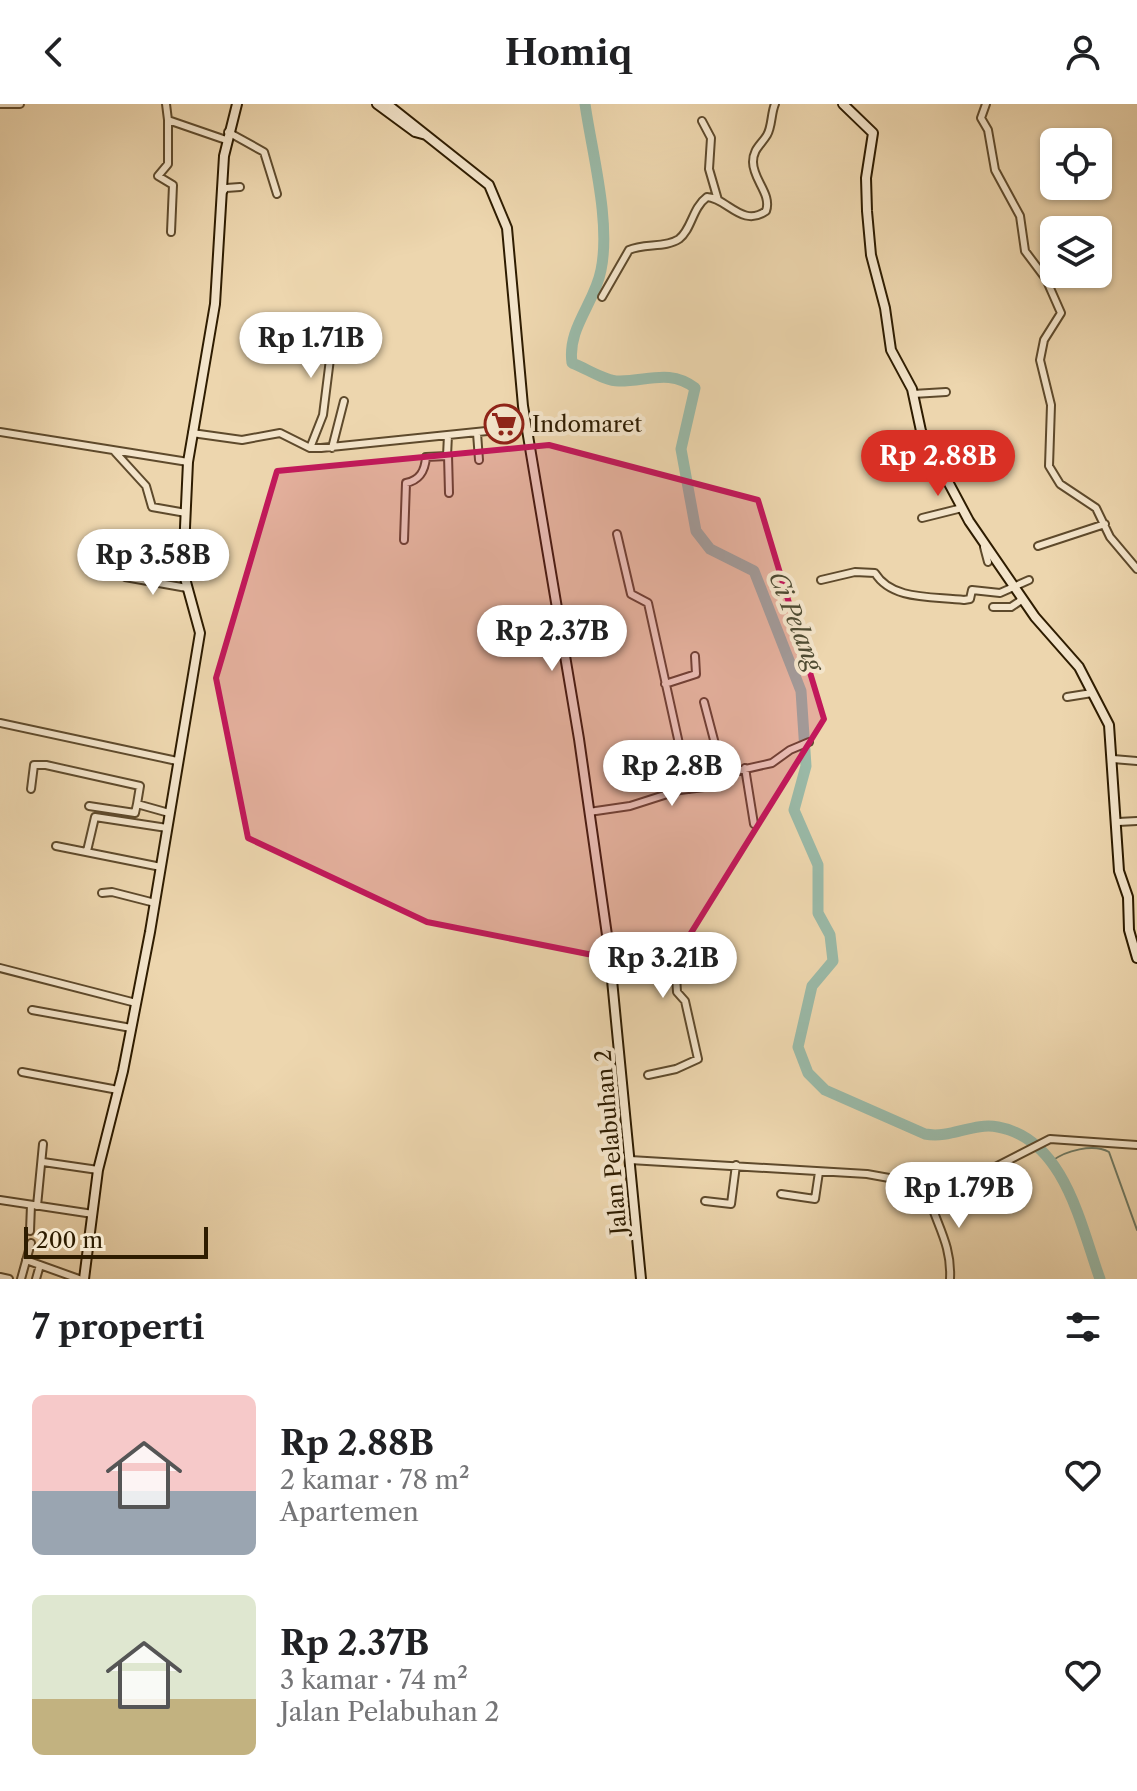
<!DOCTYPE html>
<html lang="id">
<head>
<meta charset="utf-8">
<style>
  body { margin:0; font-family:"Libre Caslon Text",serif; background:#f6f6f6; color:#202124; height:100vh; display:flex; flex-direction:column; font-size:30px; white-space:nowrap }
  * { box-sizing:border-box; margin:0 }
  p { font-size:26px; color:#757577 }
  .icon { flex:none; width:44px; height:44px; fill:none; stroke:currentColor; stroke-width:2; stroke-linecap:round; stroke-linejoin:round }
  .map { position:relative; height:1175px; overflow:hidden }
  .sheet { display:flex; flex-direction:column; background:#fff; flex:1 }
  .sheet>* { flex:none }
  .tools { position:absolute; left:1040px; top:24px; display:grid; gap:16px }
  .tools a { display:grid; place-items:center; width:72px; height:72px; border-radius:12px; background:#fff; box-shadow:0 2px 6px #0004; font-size:40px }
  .scale { position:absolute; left:24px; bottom:20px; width:184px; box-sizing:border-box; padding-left:8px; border:4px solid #2e1c00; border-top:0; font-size:22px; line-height:28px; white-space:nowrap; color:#2e1c00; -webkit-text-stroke:6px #f3e4ca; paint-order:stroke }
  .price { position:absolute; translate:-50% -68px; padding:0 18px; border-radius:28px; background:#fff; color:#222; font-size:26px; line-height:52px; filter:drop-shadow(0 2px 4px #0008) }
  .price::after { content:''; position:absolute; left:50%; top:48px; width:24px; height:18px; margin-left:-12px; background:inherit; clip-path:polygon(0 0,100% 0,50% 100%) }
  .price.selected { background:#d93025; color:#fff }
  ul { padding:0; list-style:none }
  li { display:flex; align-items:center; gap:24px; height:200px; padding:0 32px }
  li span { display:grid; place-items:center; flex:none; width:224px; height:160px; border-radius:12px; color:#555 }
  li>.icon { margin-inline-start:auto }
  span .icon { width:96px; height:96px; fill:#fffc; stroke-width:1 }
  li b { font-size:34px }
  h2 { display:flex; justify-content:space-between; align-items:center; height:96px; padding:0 32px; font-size:34px }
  header { display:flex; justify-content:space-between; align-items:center; height:104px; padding:0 32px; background:#fff; font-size:36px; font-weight:700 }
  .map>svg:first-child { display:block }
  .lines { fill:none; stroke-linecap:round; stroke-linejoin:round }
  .stream { stroke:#6f7a64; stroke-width:2 }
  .river { stroke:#9ab9a7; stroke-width:11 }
  .street-casing { stroke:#5e4a2c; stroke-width:10 }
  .secondary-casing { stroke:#2e1c00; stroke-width:12 }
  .street { stroke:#f3e4ca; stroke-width:6 }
  .secondary { stroke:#f3e4ca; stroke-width:8 }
  .marked { fill:#c2185b; fill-opacity:0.2; stroke:#c2185b; stroke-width:6; stroke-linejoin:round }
  .labels { text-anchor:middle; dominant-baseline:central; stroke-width:8; stroke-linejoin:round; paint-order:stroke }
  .poi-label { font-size:22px; fill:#2e1c00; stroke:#f3e4ca; text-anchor:start }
  .street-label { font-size:22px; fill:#2e1c00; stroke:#f3e4ca }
  .water-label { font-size:24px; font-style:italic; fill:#4e4b32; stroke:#f3e4ca }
</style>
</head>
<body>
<header><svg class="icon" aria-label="back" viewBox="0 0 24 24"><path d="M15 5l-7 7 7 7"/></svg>Homiq<svg class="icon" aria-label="person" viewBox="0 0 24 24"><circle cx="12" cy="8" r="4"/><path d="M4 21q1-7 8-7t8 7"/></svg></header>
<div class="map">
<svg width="1137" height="1175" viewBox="0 0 1137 1175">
  <rect width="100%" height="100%" fill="#edd6ae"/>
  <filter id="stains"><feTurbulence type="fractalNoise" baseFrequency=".0025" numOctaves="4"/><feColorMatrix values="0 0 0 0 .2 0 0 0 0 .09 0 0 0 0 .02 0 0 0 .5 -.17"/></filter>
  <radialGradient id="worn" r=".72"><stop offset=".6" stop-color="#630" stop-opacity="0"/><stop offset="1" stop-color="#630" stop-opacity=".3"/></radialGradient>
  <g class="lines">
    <path class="stream" d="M1052,1057c13,-10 41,-18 57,-9l28,78"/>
    <path class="river" d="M585,0c7,49 26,118 16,166 -6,33 -34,58 -29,93 14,5 34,19 48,18 28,0 50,-12 75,7l-14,61 15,82 14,18 44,22 47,120 5,75 -12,44 24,55v48l12,22 3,26 -21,25 -14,61 10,26 17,17 100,44c26,5 48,-12 73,-7 67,12 83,100 102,152"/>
    <defs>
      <path id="street" d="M0,0h20
        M166,0l2,16 58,20
        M986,0l-5,14 7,12 7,40 25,46 5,35 21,28 15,34 -17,27 -4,20 11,45 -2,61 11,18 36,24 14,29 27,32
        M168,16v44l-10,12 15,9 -2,47
        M702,17l9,17 -2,31 9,31
        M228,28l36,20 13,42
        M222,89l4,-5 14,-1
        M602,193l27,-47c14,-7 37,-2 50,-11 13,-10 13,-31 28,-42 20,1 35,31 59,14 6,-17 -13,-31 -13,-49 0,-13 8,-17 14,-27 5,-8 4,-22 8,-31
        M913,290l33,-2
        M0,328l188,30
        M192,329l50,7 38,-7 30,15h11l205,-21
        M477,329l2,27
        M310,344l13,-33 12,-96
        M332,344l12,-47
        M115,348l31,34 6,21 34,6
        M448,351l1,38
        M922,414l40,-10
        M617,430l14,60 17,9 41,186
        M404,436l2,-57c14,-3 19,-12 20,-26l21,-1 1,-21
        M1038,442l67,-22
        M984,443l4,15
        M125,473l62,11
        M821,476l34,-8 20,1c17,28 59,23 89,27l6,-1 2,-9 28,3 29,-13
        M993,503h18l12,-8
        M665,580l31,-10 -1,-18
        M1067,593l25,-4
        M704,598l20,76
        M0,619l177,38
        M1113,655l24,2
        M745,664l9,56
        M31,685l3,-24h12l94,21 -3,18
        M89,702l46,7 2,-9 32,9
        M589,708l41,-6 50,-16 32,-4 20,-14 40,-9 18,-13 19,-8
        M1118,718l19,-1
        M56,742l105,21
        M87,747l8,-34 72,11
        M102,789l10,-1 43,11
        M609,845l60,-8 5,3 3,48 8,9 13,58 -22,10 -28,6
        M0,864l136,35
        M32,906l99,18
        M22,968l96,18
        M630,1056l237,14 72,13 33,-8 78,-40 87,6
        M43,1058l55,8
        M926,1083c8,35 26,55 24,92
        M781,1090l34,5 4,-27
        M0,1096l93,14
        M705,1097l26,3 5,-39
        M37,1102l6,-62
        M30,1127l1,-26
        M26,1156l53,19
        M0,1173l9,2
        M21,1175l10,-36
        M36,1175l4,-14"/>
      <path id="secondary" d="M377,0l38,28 11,3
        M387,0l102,81 18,43 16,178 56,333 30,210 32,330
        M843,0l30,29 -7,45 1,33 4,44 14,53 6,42 21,39 9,42 48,90 66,96 44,50 30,58 10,146 9,26 1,33 8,28
        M84,1175l14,-109 25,-99 27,-139 50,-299 -17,-62 5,-109 27,-158 9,-148 13,-52"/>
    </defs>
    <use href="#street" class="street-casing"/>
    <use href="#secondary" class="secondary-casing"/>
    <use href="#street" class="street"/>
    <use href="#secondary" class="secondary"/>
  </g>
  <path class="marked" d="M549,341l209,55 66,219 -156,251 -241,-48 -179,-84 -32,-160 61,-207z"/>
  <defs>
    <symbol id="supermarket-ring" viewBox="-11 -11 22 22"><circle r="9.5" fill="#f3e4ca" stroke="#8f2418" stroke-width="1.5"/><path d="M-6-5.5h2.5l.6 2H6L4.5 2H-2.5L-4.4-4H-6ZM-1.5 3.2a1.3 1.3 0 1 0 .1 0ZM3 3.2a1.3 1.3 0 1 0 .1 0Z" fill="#8f2418"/></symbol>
  </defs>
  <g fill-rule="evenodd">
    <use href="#supermarket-ring" x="482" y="298" width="44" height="44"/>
  </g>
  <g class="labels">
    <g class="poi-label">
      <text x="532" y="320">Indomaret</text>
    </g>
    <g class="street-label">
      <text transform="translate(611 1038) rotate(-95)">Jalan Pelabuhan 2</text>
    </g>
    <g class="water-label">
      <text transform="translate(796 517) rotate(68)">Ci Pelang</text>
    </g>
  </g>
  <rect width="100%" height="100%" filter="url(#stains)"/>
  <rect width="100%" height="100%" fill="url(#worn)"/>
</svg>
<div class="tools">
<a><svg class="icon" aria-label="locate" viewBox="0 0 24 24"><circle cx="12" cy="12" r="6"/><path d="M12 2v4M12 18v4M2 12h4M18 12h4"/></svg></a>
<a><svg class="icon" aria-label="layers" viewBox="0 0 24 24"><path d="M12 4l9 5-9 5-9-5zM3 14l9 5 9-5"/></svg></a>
</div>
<div class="scale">200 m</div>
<b class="price" style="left:311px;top:276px">Rp 1.71B</b>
<b class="price selected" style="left:938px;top:394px">Rp 2.88B</b>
<b class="price" style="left:153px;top:493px">Rp 3.58B</b>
<b class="price" style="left:552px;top:569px">Rp 2.37B</b>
<b class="price" style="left:672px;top:704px">Rp 2.8B</b>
<b class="price" style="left:663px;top:896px">Rp 3.21B</b>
<b class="price" style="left:959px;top:1126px">Rp 1.79B</b>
</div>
<section class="sheet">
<h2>7 properti<svg class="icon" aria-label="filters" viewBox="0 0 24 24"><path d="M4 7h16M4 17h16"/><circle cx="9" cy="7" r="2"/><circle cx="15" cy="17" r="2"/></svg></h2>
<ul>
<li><span style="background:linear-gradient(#f6c9c9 60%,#9aa5b1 0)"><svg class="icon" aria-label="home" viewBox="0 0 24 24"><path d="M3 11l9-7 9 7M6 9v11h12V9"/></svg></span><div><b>Rp 2.88B</b><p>2 kamar · 78 m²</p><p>Apartemen</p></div><svg class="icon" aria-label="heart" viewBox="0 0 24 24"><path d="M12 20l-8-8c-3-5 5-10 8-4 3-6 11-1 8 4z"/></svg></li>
<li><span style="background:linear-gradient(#dfe7d0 65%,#c2b280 0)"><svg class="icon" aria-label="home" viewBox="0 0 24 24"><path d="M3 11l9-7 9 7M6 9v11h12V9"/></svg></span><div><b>Rp 2.37B</b><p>3 kamar · 74 m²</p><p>Jalan Pelabuhan 2</p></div><svg class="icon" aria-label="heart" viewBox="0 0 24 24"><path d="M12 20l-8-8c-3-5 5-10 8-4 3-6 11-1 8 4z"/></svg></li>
</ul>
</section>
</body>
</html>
